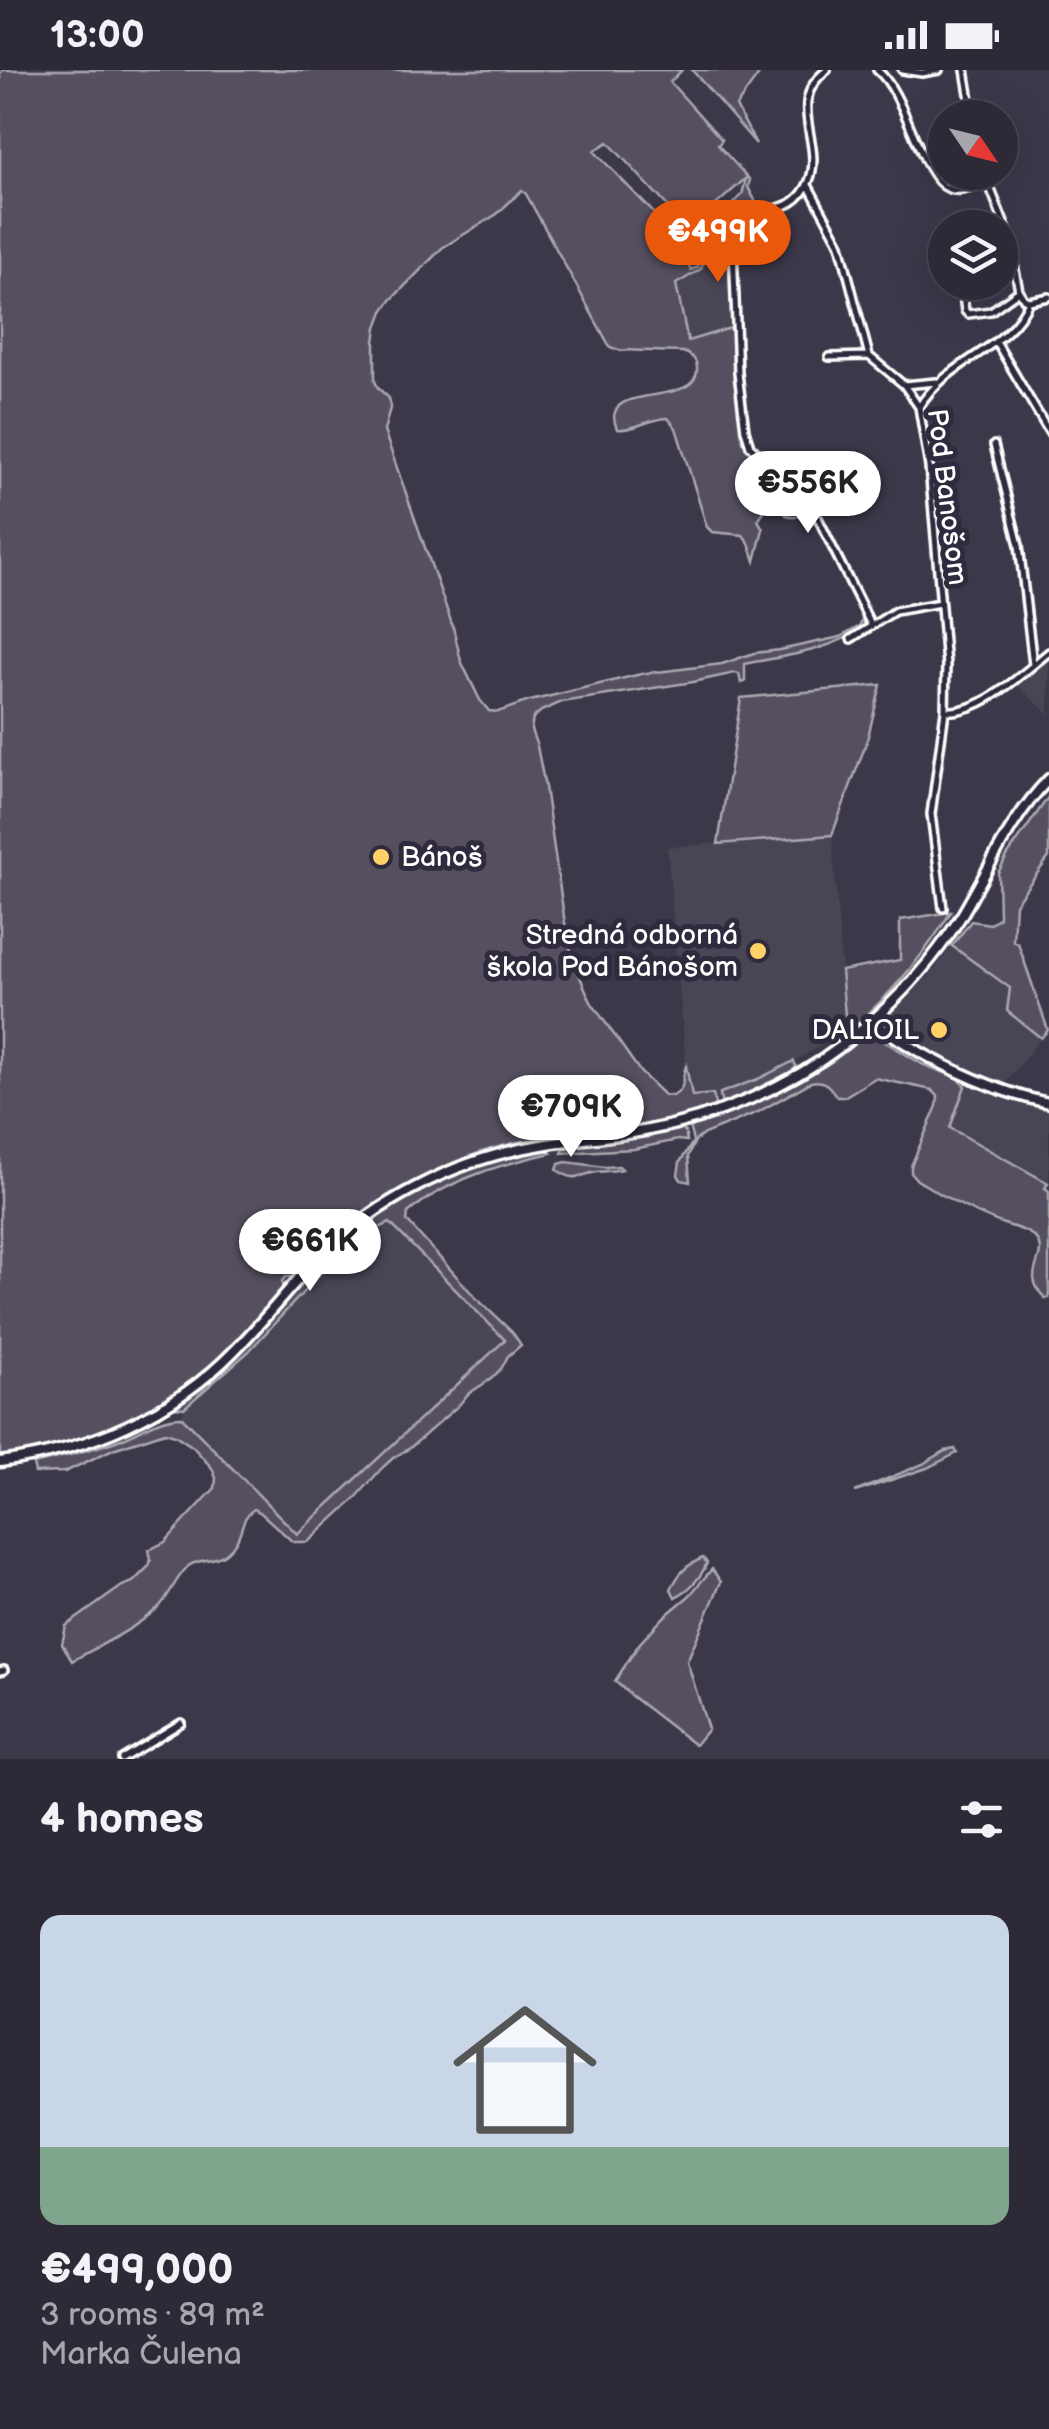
<!DOCTYPE html>
<html lang="en">
<head>
<meta charset="utf-8">
<style>
  body { margin:0; font-family:"Balsamiq Sans",sans-serif; background:#393542; color:#f1f3f6; height:100vh; display:flex; flex-direction:column; font-size:38px; white-space:nowrap }
  * { box-sizing:border-box; margin:0 }
  p { font-size:32px; color:#a7a6ad }
  .icon { flex:none; width:55px; height:55px; fill:none; stroke:currentColor; stroke-width:2; stroke-linecap:round; stroke-linejoin:round }
  .map { position:relative; height:1689px; overflow:hidden }
  .side { display:flex; flex-direction:column; background:#2d2937; flex:1 }
  .side>* { flex:none }
  .needle { width:65px; rotate:125deg }
  .controls { position:absolute; left:928px; top:30px; display:grid; gap:20px }
  .controls a { display:grid; place-items:center; width:90px; height:90px; border-radius:50%; background:#2d2937; box-shadow:0 10px 40px #0002,0 0 0 2px #484552; font-size:50px }
  .price { position:absolute; translate:-50% -85px; padding:0 22px; border-radius:35px; background:#fff; color:#222; font-size:32px; line-height:65px; filter:drop-shadow(0 2px 5px #0008) }
  .price::after { content:''; position:absolute; left:50%; top:60px; width:30px; height:22px; margin-left:-15px; background:inherit; clip-path:polygon(0 0,100% 0,50% 100%) }
  .price.current { background:#ea580c; color:#fff }
  ul { padding:0; list-style:none }
  li { display:grid; align-content:center; gap:20px; height:530px; padding:0 40px }
  li+li { border-top:2px solid #484552 }
  li span { display:grid; place-items:center; height:310px; border-radius:20px; color:#555 }
  li>.icon { margin-inline-start:auto }
  span .icon { width:180px; height:180px; fill:#fffc; stroke-width:1 }
  li b { font-size:42px }
  h2 { display:flex; justify-content:space-between; align-items:center; height:120px; padding:0 40px; font-size:42px }
  .status { display:flex; justify-content:space-between; align-items:center; height:70px; padding:0 50px; background:#2d2937; direction:ltr }
  .status svg { height:28px; fill:currentColor }
  .map>svg:first-child { display:block }
  .built { fill:#494455 }
  .green { fill:#555060; stroke:#aaa8b0; stroke-width:2.5; fill-rule:evenodd }
  .lines { fill:none; stroke-linecap:round; stroke-linejoin:round }
  .street-casing { stroke:#fff; stroke-width:12 }
  .secondary-casing { stroke:#fff; stroke-width:15 }
  .street { stroke:#2f2a3d; stroke-width:5 }
  .secondary { stroke:#2f2a3d; stroke-width:8 }
  .poi-dot { fill:#ffd166; stroke:#2f2a3d; stroke-width:4 }
  .labels { text-anchor:middle; dominant-baseline:central; stroke-width:10; stroke-linejoin:round; paint-order:stroke }
  .street-label { font-size:28px; fill:#fff; stroke:#2f2a3d }
  .poi-label { font-size:28px; fill:#fff; stroke:#2f2a3d; text-anchor:end }
</style>
</head>
<body>
<div class="status"><b>13:00</b><svg viewBox="0 0 49 12"><path d="M0 12V9h3v3zM5 12V6h3v6zM10 12V3h3v9zM15 12V0h3v12zM26 1h20v11H26zM47 4h2v5h-2z"/></svg></div>
<div class="map">
<svg width="1049" height="1689" viewBox="0 0 1049 1689">
  <rect width="100%" height="100%" fill="#3c3749"/>
  <filter id="ink" filterUnits="userSpaceOnUse"><feTurbulence type="fractalNoise" baseFrequency=".01" numOctaves="2"/><feDisplacementMap in="SourceGraphic" scale="20" xChannelSelector="R" yChannelSelector="G"/><feConvolveMatrix kernelMatrix="1 2 1 2 8 2 1 2 1" color-interpolation-filters="sRGB"/></filter>
  <g filter="url(#ink)">
    <path class="built" d="M729,183l5,74 -46,15 -12,-58 9,-24 9,-5 3,2 2,9z
      M1049,588v57l-31,-29z
      M832,765l13,180 6,11 -4,4 -3,-2 -10,4v6l-53,31 -60,24v6l-7,1 -2,-6 -20,3 -6,-31 -19,-219z
      M952,876l58,42 -3,23 34,27 -44,56 26,11 26,6v80l-4,-2 2,-7 -98,-55 16,-41 1,-20 -40,-17 -30,-20 -5,-15 39,-39z
      M390,1153l115,118 -208,194 -115,-118 2,-9 64,-56 86,-93 24,-22z"/>
    <path class="green" d="M3,0h679l-12,12 52,58 -4,5 32,35 -2,7 9,17 -3,4c-13,2 -44,23 -53,34 -6,8 -7,13 -15,18l5,10 7,-3c-1,-16 6,-26 20,-33l-2,16 -11,8 -4,11 -25,15 12,57 46,-14 3,69 8,48 8,12 38,33 25,32c-17,-10 -18,-2 -30,-6l-5,-13 -6,-3 -7,6 -10,15 5,9 -8,32 -6,-18 -6,-8 -31,-3 -5,-5 -31,-99 -8,-10c-18,0 -34,13 -51,11 -3,-8 -5,-15 1,-22 15,-18 80,-5 79,-39 0,-9 -6,-13 -14,-16l-64,-2 -9,-3 -84,-153 -4,-4 -25,24 -55,34 -51,52 -8,11 -6,16 -2,15v39l3,7 11,10 1,10 -6,23 69,196 8,34 19,39 9,11 9,1 28,-10 115,-28 81,-10 32,-11 26,-3 60,-13 20,-11 3,-10 4,7 -2,4c-39,25 -75,28 -120,37v18l-4,1 -2,-9 -4,-1 -42,9 -131,20 -21,9 -8,7 -2,12 6,16 8,41 22,150 10,33 14,32 50,71 23,22 9,1c16,-11 6,-14 13,-30l6,30 21,-2 2,10 -2,4c-27,8 -54,16 -82,20 -39,7 -82,6 -121,16 -82,20 -156,68 -213,129l-6,4h-5l-4,4 2,6c-26,29 -51,59 -80,84 -57,48 -130,77 -204,85v-1382zM608,72l81,87 57,-51 -4,17 -40,41 -20,6 -88,-91z
      M692,0h70l-26,36 20,38z
      M881,615l-15,59 -34,91 -114,9 23,-146z
      M1049,726v61l-34,47 -2,37 5,2 30,87 -7,8 -34,-27 3,-23 -58,-42 19,-25 19,3 9,-7 -1,-44 9,-17z
      M951,842c-27,43 -60,83 -99,116l-7,-13 -4,-44 59,-11v-40z
      M874,965l48,29 36,14 7,8 -15,42 98,55 -3,5 4,3v107h-4c-26,-25 4,-39 -8,-58 -7,-10 -25,-13 -36,-17 -30,-11 -56,-26 -84,-43l-6,-7v-7l26,-60 1,-10 -6,-6 -57,-12 -31,19h-7c-8,-11 -12,-18 -26,-15l-53,30 -54,22 -9,7 -7,15 2,26 -9,-2 -3,-5 2,-13 13,-20 -3,-13 2,-3c48,-15 94,-36 136,-62 16,-9 28,-27 46,-29z
      M794,991l2,6 -3,4 -68,33 -4,-2 -1,-9 38,-14z
      M680,1059l5,3 2,9 -9,-1 -44,9 -72,4 2,-4 10,-3 74,-9z
      M548,1080l3,3c-49,11 -105,27 -143,60l-1,8 68,76 38,36 8,12 -13,11 -7,13 -10,10 -23,15 -9,11 -49,43 -17,10 -12,11 -26,30 -47,43h-15l-32,-29 -7,-4c-16,10 -9,29 -28,44 -11,9 -25,5 -36,12 -12,8 -20,31 -32,43 -25,22 -57,37 -86,53l-10,-17 4,-18 56,-40 11,-4 16,-16 2,-7 -2,-9 16,-8 50,-54 1,-10 -4,-10 -19,-21 -18,-12 -10,-3 -52,17 -48,23 -30,1 -2,-9c30,-7 59,-14 88,-25 20,-8 38,-22 61,-22l115,117 208,-194 -115,-117 -32,14 -24,22 -86,93 -64,56 -11,-1c21,-15 41,-30 59,-47 41,-39 74,-85 116,-122 34,-29 77,-52 119,-67 27,-10 53,-19 81,-21z
      M566,1092l39,5 14,-1 3,3c-8,2 -16,2 -25,3 -20,3 -20,11 -40,-2l2,-6z
      M955,1379l2,4 -30,15 -72,24 68,-28 22,-13z
      M703,1488l4,5c-7,16 -17,27 -32,34l-4,-8c8,-16 15,-24 32,-31z
      M712,1499l9,13 -34,79 21,68 -13,16 -65,-50 -15,-14 24,-37 26,-28 24,-20z"/>
    <g class="lines">
      <defs>
        <path id="street" d="M827,0c-43,32 -2,73 -18,111 -19,47 -70,11 -76,67l5,125 7,57 5,16 51,49 17,23 53,107
          M877,0c30,24 43,108 72,119 13,4 26,-3 38,-7
          M902,0l20,3 17,-3
          M965,0l8,48
          M984,102l24,61 11,58 5,8 5,2
          M808,115l32,59 29,112 35,29 15,22 10,60 17,198 -1,46 -14,103 12,94
          M961,212l4,29 3,3 23,-3 28,-20
          M1029,231l20,-4
          M996,272l53,90
          M829,287l40,-1
          M904,315l32,-3
          M919,337c29,-48 90,-57 110,-106
          M994,375l25,100 14,120
          M851,569l44,-28 45,-8
          M945,641c37,2 77,-37 104,-59
          M0,1601l4,-1
          M122,1689l59,-36"/>
        <path id="secondary" d="M872,950c45,36 121,72 177,83
          M0,1392c88,-12 172,-47 234,-111 30,-30 56,-65 86,-95 29,-28 63,-52 98,-70 40,-21 84,-35 129,-42 32,-5 65,-7 97,-13 71,-13 141,-42 199,-86 45,-35 86,-78 117,-127 28,-46 50,-100 89,-139"/>
      </defs>
      <use href="#street" class="street-casing"/>
      <use href="#secondary" class="secondary-casing"/>
      <use href="#street" class="street"/>
      <use href="#secondary" class="secondary"/>
    </g>
  </g>
  <g class="poi-dot">
    <circle cx="381" cy="787" r="10"/>
    <circle cx="758" cy="881" r="10"/>
    <circle cx="939" cy="960" r="10"/>
  </g>
  <g class="labels">
    <g class="street-label">
      <text transform="translate(947 427) rotate(83)">Pod Banošom</text>
    </g>
    <g class="poi-label">
      <text x="401" y="787" text-anchor="start">Bánoš</text>
      <text x="738" y="865">Stredná odborná<tspan x="738" dy="32">škola Pod Bánošom</tspan></text>
      <text x="919" y="960">DALIOIL</text>
    </g>
  </g>
</svg>
<div class="controls">
<a><svg class="needle" viewBox="-14 -14 28 28"><path d="M0-13l5 13h-10z" fill="#e53935"/><path d="M0 13l5-13h-10z" fill="#a7a6ad"/></svg></a>
<a><svg class="icon" aria-label="layers" viewBox="0 0 24 24"><path d="M12 4l9 5-9 5-9-5zM3 14l9 5 9-5"/></svg></a>
</div>
<b class="price current" style="left:718px;top:215px">€499K</b>
<b class="price" style="left:808px;top:466px">€556K</b>
<b class="price" style="left:571px;top:1090px">€709K</b>
<b class="price" style="left:310px;top:1224px">€661K</b>
</div>
<section class="side">
<h2>4 homes<svg class="icon" aria-label="filters" viewBox="0 0 24 24"><path d="M4 7h16M4 17h16"/><circle cx="9" cy="7" r="2"/><circle cx="15" cy="17" r="2"/></svg></h2>
<ul>
<li><span style="background:linear-gradient(#c9d6e8 75%,#7fa58c 0)"><svg class="icon" aria-label="home" viewBox="0 0 24 24"><path d="M3 11l9-7 9 7M6 9v11h12V9"/></svg></span><div><b>€499,000</b><p>3 rooms · 89 m²</p><p>Marka Čulena</p></div></li>
</ul>
</section>
</body>
</html>
